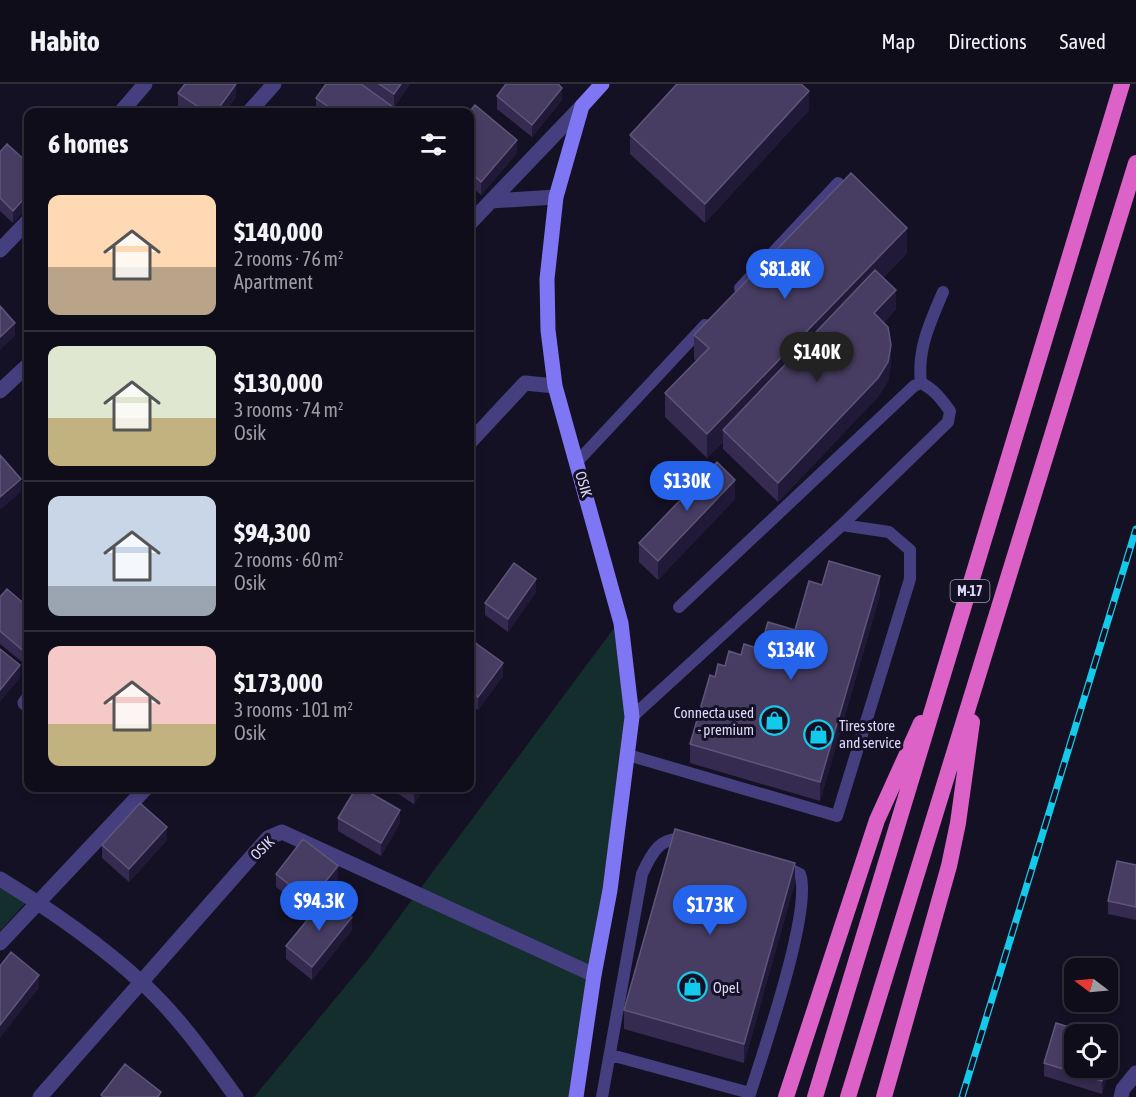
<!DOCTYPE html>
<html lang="en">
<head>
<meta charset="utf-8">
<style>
  body { margin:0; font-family:"Asap Condensed",sans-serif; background:#191624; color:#f1f3f6; height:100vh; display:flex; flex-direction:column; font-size:22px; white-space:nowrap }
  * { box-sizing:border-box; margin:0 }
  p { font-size:20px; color:#9c9ca3 }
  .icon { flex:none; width:33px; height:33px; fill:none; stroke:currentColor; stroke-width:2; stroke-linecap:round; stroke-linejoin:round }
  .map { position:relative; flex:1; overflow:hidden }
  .side { position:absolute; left:24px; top:24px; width:450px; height:684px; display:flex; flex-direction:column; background:#100d1b; border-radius:12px; box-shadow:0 3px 9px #0003,0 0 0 2px #302d3a }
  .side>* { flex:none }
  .needle { width:39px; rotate:286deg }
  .buttons { position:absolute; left:1064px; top:874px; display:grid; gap:12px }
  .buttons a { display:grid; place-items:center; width:54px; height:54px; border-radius:12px; background:#100d1b; box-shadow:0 3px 9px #0003,0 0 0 2px #302d3a; font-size:30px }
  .price { position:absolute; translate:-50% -51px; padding:0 14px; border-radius:21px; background:#2563eb; color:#fff; font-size:20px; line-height:39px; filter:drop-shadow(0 2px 3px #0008) }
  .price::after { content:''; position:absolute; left:50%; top:36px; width:18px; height:14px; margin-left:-9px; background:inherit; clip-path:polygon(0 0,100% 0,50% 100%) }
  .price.active { background:#222; color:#fff }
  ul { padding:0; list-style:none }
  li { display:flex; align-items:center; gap:18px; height:150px; padding:0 24px }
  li+li { border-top:2px solid #302d3a }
  li span { display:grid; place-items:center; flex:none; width:168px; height:120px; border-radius:12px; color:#555 }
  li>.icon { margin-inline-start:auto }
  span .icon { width:72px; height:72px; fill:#fffc; stroke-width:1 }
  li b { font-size:26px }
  h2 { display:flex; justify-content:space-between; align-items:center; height:72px; padding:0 24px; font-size:26px }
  header { display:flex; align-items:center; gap:36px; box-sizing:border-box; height:84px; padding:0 30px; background:#100d1b; border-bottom:2px solid #302d3a }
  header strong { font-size:28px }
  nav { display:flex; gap:33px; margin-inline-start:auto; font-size:21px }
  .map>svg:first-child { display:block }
  .green { fill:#142d2d }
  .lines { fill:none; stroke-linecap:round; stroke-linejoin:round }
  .service { stroke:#453f7f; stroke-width:12 }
  .minor { stroke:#453f7f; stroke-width:15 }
  .tertiary { stroke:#453f7f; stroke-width:15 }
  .secondary { stroke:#7f76f4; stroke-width:15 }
  .trunk { stroke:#dc62c7; stroke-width:16 }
  .rail-casing { stroke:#13caeb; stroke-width:7 }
  .rail { stroke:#151124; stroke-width:4.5; stroke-dasharray:14; stroke-linecap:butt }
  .wall { fill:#352b50 }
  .shaded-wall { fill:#201937 }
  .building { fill:#473d62; stroke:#5e567a; stroke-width:1.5 }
  .labels { text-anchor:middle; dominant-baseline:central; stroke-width:6; stroke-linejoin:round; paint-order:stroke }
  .shield { fill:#151124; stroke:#a19cbb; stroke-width:1.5 }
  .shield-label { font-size:14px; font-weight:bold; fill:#ddd7fc }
  .street-label { font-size:15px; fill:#ddd7fc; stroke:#151124 }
  .poi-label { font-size:15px; fill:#ddd7fc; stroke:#151124; text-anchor:start }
</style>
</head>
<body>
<header>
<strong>Habito</strong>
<nav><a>Map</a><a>Directions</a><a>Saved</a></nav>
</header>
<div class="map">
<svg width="1136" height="1013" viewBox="0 0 1136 1013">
  <rect width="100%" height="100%" fill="#151124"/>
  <path class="green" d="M617,540l12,45 -6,176 -45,252h-324l114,-138z
    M0,792l31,21 -31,34z"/>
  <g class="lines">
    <path class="service" d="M740,204l98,-105
      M921,299c-4,-34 9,-60 22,-91
      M577,378l128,-137
      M632,633l210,-192 106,-103 2,-11c-8,-11 -16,-22 -29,-28l-7,3 -235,221
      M628,671l209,61 73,-237v-29l-21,-18 -47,-7
      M611,971l139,38
      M602,1013l40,-223c9,-20 19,-40 44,-34
      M749,1013c13,-42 64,-188 51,-223l-18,-9"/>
    <path class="minor" d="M121,28l24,-28
      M249,28l25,-28
      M491,117l65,-4
      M470,139l112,-117
      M0,166l28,-29
      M0,307l28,-26
      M470,358l55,-59 30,3
      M25,619l3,-4
      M0,859l146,-155
      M40,1013l228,-259 14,-6 312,143
      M1121,1013l2,-8 13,-16"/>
    <path class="tertiary" d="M0,795c49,30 97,63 140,102 37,33 67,76 96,116"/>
    <path class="secondary" d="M576,1013l18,-122 16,-85 22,-173 -11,-94 -66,-237 -7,-56 -1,-51 9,-82 26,-91 20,-22"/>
    <path class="trunk" d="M786,1013l91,-277 44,-97
      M815,1013l307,-1013
      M848,1013l288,-934
      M884,1013l65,-231 9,-43 14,-101"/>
    <defs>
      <path id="rail" d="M962,1013l174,-568"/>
    </defs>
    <use href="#rail" class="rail-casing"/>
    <use href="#rail" class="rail"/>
  </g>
  <path class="wall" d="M326,0h84l-16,23 -30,-20 36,25h-82l-2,-1v-13z
    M178,9l58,4 -11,15h-37l-10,-6z
    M497,12l65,4 -30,37 -35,-28z
    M809,26l-104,113 -75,-69v-19z
    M470,28l47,41 -36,42 -11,-10z
    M0,68l28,11v44l-15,16 -13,-12z
    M907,169l-24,25 13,31 -12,13 7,41 -3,18 -10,16 -100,105 -55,-53v-7l-16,16 -42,-41v-24l31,-32 -2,-2v-24z
    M735,415l-77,81 -19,-18v-19z
    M28,497v18l-2,-2v-13z
    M822,501l58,10 -60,206 -130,-38v-19l25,-67 10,-11 16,-11 19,-6 35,-19z
    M536,508l-28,40 -23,-17v-12z
    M0,513l28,10 -2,58 -26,-21z
    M470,555l33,37 -25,34 -8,-6z
    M389,704h36l-11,16z
    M338,734l62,5 -19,33 -43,-25z
    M167,756l-38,42 -27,-24v-13z
    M1136,781v55l-28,-6v-13z
    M276,790l62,5 -28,35 -34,-27z
    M795,798l-51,181 -120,-34v-19z
    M352,846l-40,50 -26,-21v-13z
    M1114,970l-12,40 -58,-18v-13z"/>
  <path class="shaded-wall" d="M236,0v13l-11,15h-9z
    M401,0h9l-16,23v-13z
    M562,4v12l-30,37v-12z
    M809,7v19l-104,113v-19z
    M517,56v13l-36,42v-13z
    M28,110v13l-15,16v-12z
    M907,144v25l-179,183 -5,-6v12l-16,16v-24z
    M896,206v19l-22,23v-19z
    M15,239v13l-15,14v-13z
    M891,261v18l-3,18 -10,16 -100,105v-19z
    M21,395v13l-21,18v-13z
    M735,396v19l-77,81v-19z
    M880,492v19l-60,206v-19z
    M536,495v13l-28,40v-13z
    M28,565v13l-2,3v-12z
    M503,579v13l-25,34v-13z
    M20,581v13l-20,24v-12z
    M416,704h9l-11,16v-13z
    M400,726v13l-19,33v-13z
    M167,743v13l-38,42v-13z
    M795,779v19l-51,181v-19z
    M338,782v13l-28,35v-13z
    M352,833v13l-40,50v-13z
    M39,891v13l-39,50v-13z
    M1114,957v13l-12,40v-13l4,-13h1v-3z"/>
  <path class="building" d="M185,0h51l-20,28h-10l-28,-19z
    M326,0h35l39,28h-64l-20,-14z
    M379,0h22l-7,10z
    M506,0h52l4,4 -30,37 -35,-29z
    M677,0h124l8,7 -104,113 -75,-69z
    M475,21l42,35 -36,42 -11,-10v-60h-1z
    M7,60l21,19v31l-15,17 -13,-13v-46z
    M851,89l56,55 -200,206 -42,-41 44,-45 -15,-13z
    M875,186l21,20 -22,23 14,14 3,18 -3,17 -10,16 -100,105 -55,-53z
    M0,222l15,17 -15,14z
    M0,371l21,24 -21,18z
    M717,378l18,18 -77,81 -19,-18z
    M829,477l51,15 -60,206 -130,-38 20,-69 5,2 3,-13 7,2 4,-15 12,4 3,-11 16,5 8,-27 27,8 14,-49 13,4z
    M514,479l22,16 -28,40 -23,-16z
    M7,505l21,18v42l-2,4 -26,-22v-34z
    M470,555l33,24 -25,34 -8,-6z
    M0,565l20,16 -20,25z
    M356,704h6l38,22 -19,33 -43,-25z
    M409,704h7l-2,3z
    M140,719l27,24 -38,42 -27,-24z
    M675,745l120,34 -51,181 -120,-34z
    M303,755l35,27 -28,35 -34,-27z
    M1117,777l19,4v42l-28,-6z
    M327,812l25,21 -40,50 -26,-21z
    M11,868l28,23 -39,50v-59z
    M1056,939l39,12h-21v33h32l-4,13 -58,-18z
    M1107,955l7,2 -7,24z
    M125,980l36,28 -3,5h-55l-2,-2z"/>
  <defs>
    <symbol id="shop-ring" viewBox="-11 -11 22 22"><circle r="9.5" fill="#151124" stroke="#13caeb" stroke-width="1.5"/><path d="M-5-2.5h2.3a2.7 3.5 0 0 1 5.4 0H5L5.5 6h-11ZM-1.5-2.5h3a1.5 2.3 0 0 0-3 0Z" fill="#13caeb"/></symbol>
  </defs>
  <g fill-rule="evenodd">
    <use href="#shop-ring" x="758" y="620" width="33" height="33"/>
    <use href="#shop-ring" x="802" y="634" width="33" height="33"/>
    <use href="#shop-ring" x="676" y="886" width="33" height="33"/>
  </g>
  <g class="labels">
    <rect class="shield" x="950.5" y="496" width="39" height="22" rx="4.5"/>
    <g class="shield-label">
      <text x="970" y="507">M-17</text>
    </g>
    <g class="street-label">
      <text transform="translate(584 400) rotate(74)">OSIK</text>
      <text transform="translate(262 764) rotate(-44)">OSIK</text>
    </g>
    <g class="poi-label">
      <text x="754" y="628" text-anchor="end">Connecta used<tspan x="754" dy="17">- premium</tspan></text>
      <text x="839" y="641">Tires store<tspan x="839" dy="17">and service</tspan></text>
      <text x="713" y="903">Opel</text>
    </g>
  </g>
</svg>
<div class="buttons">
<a><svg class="needle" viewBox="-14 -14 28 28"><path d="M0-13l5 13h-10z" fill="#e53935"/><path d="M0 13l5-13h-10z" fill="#9c9ca3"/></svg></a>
<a><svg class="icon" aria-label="locate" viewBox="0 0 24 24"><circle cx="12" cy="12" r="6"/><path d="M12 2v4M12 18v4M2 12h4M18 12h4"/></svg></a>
</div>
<b class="price" style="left:785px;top:216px">$81.8K</b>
<b class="price active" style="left:817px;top:299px">$140K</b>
<b class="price" style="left:687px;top:428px">$130K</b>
<b class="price" style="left:791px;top:597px">$134K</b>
<b class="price" style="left:319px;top:848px">$94.3K</b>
<b class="price" style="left:710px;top:852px">$173K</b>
<section class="side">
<h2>6 homes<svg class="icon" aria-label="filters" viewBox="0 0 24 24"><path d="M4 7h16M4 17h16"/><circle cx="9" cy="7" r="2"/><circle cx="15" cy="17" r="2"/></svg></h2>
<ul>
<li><span style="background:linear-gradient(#ffd9b3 60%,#b9a48a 0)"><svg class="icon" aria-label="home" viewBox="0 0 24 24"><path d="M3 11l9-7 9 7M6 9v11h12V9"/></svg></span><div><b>$140,000</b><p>2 rooms · 76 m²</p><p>Apartment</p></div></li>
<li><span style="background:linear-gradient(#dfe7d0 60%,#c2b280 0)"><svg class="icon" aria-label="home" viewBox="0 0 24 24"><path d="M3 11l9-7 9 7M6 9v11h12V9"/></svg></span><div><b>$130,000</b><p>3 rooms · 74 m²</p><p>Osik</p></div></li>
<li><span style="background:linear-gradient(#c9d6e8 75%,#9aa5b1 0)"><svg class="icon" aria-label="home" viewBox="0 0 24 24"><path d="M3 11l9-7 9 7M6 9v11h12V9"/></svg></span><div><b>$94,300</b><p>2 rooms · 60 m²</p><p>Osik</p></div></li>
<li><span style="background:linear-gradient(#f6c9c9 65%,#c2b280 0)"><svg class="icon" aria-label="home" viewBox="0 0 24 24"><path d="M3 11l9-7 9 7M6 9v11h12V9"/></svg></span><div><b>$173,000</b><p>3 rooms · 101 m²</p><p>Osik</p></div></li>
</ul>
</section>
</div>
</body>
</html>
